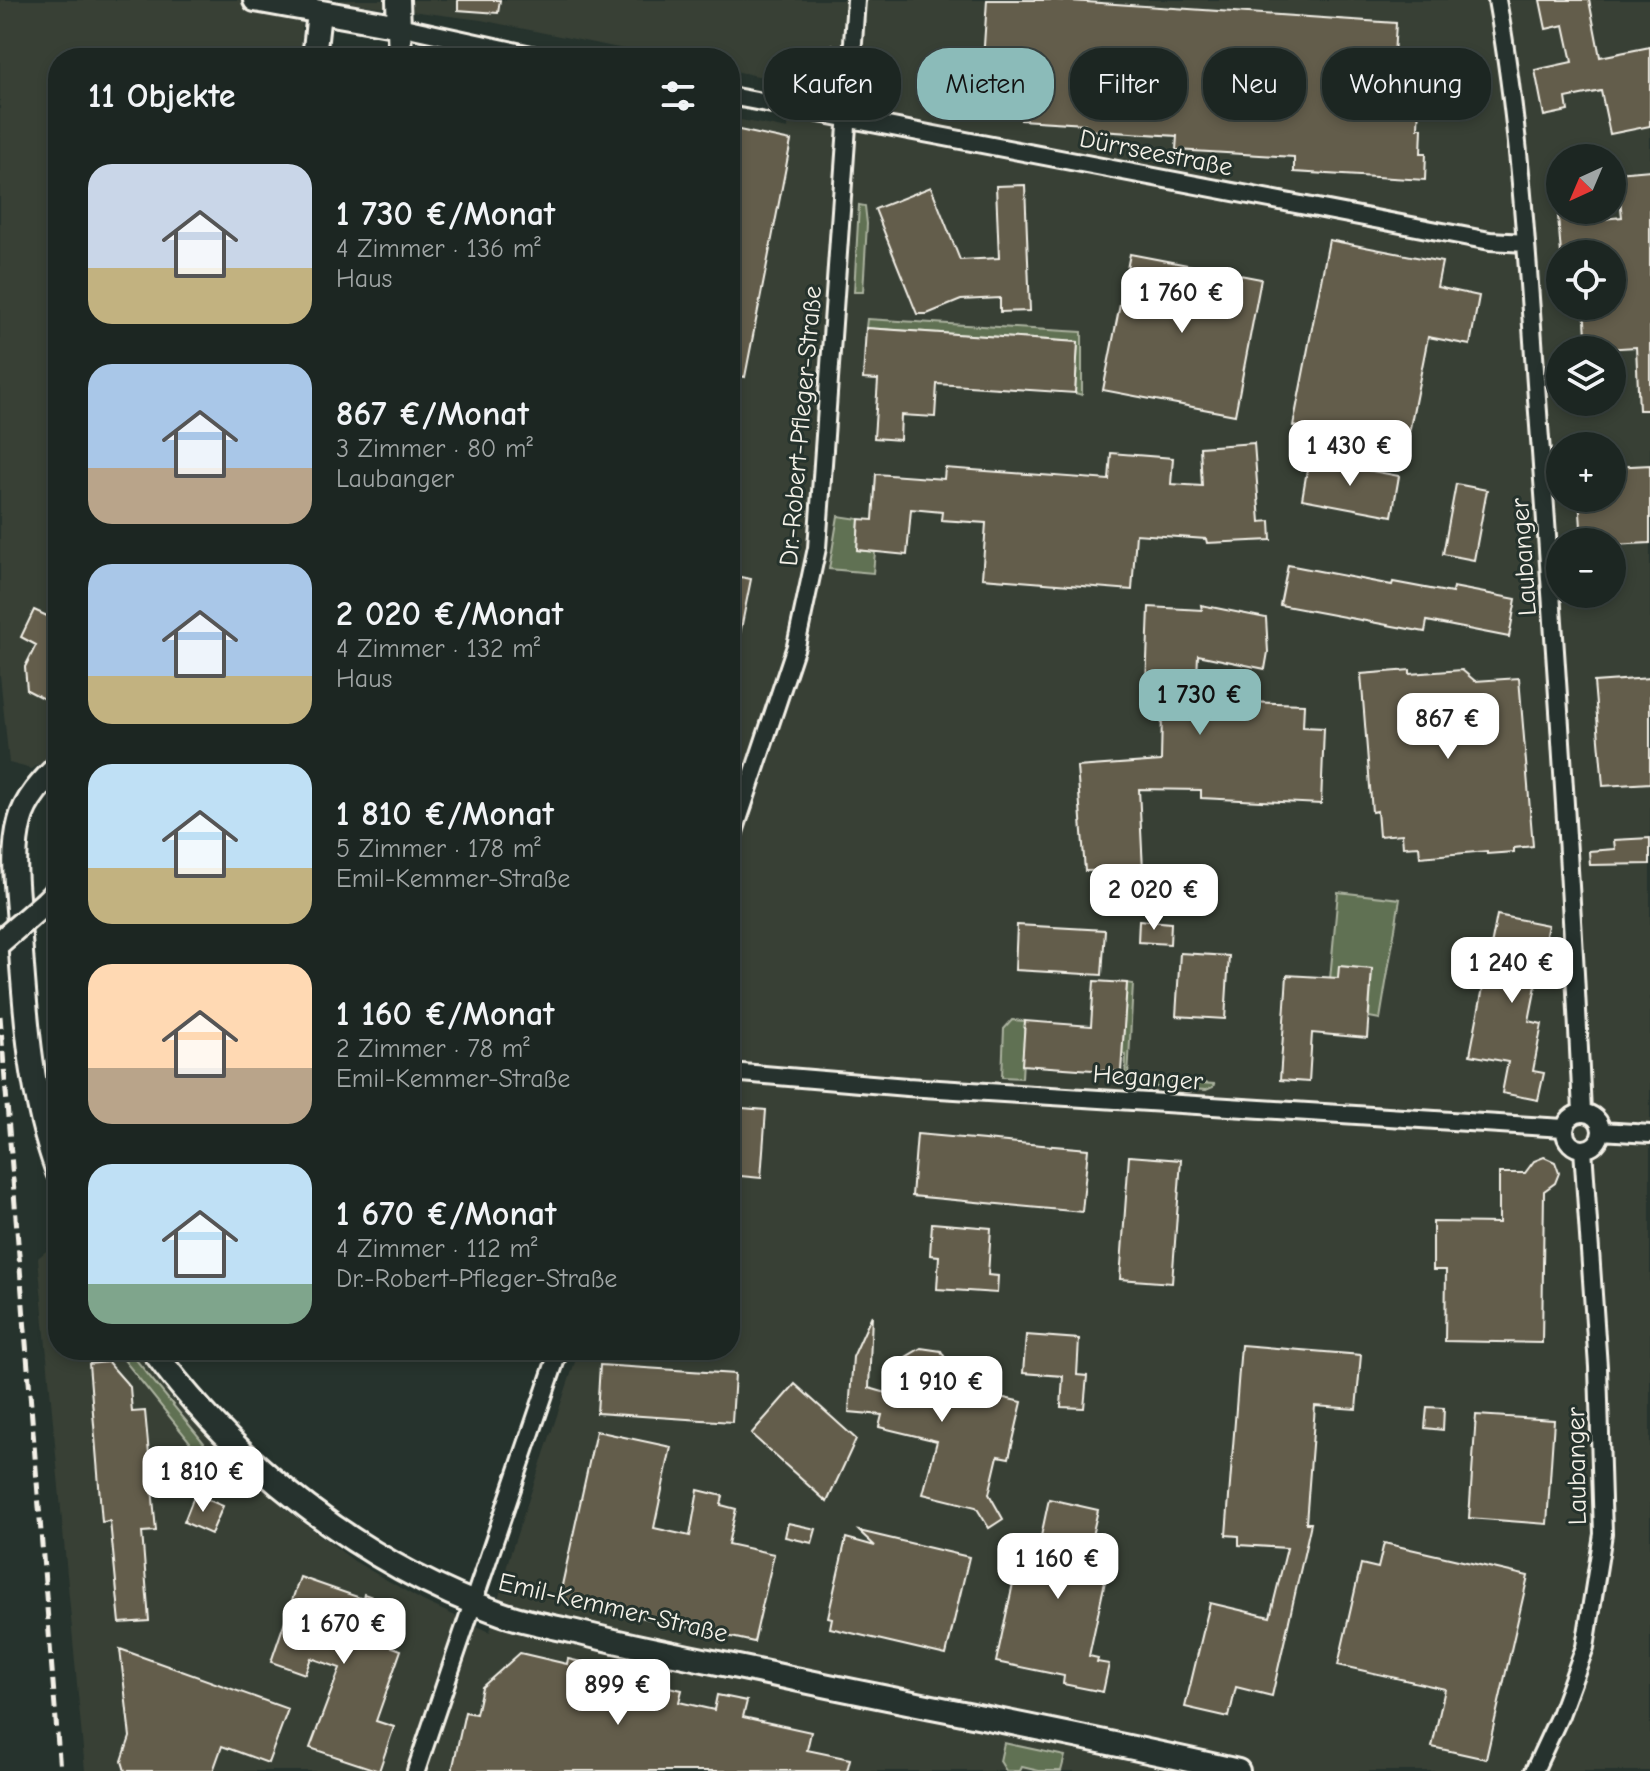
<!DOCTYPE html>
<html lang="de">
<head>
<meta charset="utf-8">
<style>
  body { margin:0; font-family:"Comic Neue",sans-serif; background:#252e2a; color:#f1f3f6; height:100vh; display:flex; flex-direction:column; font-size:30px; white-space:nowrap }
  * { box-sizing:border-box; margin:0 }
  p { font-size:26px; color:#a0a5a5 }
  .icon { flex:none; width:44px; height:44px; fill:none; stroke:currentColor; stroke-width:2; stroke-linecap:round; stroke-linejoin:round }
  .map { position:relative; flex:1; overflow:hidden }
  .sheet { position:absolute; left:48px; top:48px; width:692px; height:1312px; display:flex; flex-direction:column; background:#1c2622; border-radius:32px; box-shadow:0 4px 12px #0003,0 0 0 2px #3a4340 }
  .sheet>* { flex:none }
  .guide { position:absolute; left:764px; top:48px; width:760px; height:72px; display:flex; gap:16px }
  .needle { width:52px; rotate:224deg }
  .fabs { position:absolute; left:1546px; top:144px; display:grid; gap:16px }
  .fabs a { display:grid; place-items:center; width:80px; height:80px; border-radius:50%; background:#1c2622; box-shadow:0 4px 12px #0003,0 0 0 2px #3a4340; font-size:40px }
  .price { position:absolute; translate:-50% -68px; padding:0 18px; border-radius:16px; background:#fff; color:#222; font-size:26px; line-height:52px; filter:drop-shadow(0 2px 4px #0008) }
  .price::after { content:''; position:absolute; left:50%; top:48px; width:24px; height:18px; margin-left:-12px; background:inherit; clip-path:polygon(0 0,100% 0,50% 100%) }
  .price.active { background:#8bbbb9; color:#111 }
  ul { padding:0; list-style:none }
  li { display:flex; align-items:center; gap:24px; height:200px; padding:0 40px }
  li span { display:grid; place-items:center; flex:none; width:224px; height:160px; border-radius:24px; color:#555 }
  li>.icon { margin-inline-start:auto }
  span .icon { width:96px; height:96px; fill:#fffc; stroke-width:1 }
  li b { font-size:34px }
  h2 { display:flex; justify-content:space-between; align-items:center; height:96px; padding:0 40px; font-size:34px }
  .tag { padding:0 28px; border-radius:32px; background:#1c2622; box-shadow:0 4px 12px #0003,0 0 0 2px #3a4340; font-size:28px; line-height:72px }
  .tag.active { background:#8bbbb9; color:#111 }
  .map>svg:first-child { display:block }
  .built { fill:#384036; fill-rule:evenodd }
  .green { fill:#617153; stroke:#aab19e; stroke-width:2 }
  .building { fill:#635d4b; stroke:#f4f1e8; stroke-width:2 }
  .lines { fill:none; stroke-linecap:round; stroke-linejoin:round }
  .street-casing { stroke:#f4f1e8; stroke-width:22 }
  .secondary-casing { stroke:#f4f1e8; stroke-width:28 }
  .street { stroke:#26332d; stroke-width:16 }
  .secondary { stroke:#26332d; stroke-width:22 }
  .rail { stroke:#f4f1e8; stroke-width:5; stroke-dasharray:12 6; stroke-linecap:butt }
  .secondary-bridge-casing { stroke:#f4f1e8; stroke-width:28; stroke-linecap:butt }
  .secondary-bridge { stroke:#26332d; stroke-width:22 }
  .labels { text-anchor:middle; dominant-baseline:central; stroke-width:6; stroke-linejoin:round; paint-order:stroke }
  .street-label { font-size:26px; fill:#f4f1e8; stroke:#26332d }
</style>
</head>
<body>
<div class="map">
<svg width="1650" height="1771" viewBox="0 0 1650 1771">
  <rect width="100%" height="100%" fill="#26332d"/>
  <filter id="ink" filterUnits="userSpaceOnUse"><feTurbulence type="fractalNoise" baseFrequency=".0125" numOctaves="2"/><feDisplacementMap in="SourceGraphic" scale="16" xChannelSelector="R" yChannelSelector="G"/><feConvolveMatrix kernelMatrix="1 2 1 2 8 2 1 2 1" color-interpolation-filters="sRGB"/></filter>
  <g filter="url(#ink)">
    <path class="built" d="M0,0h303l-2,58h-243v687l-13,15 -13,9 -23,-6 -9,-88z
      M325,0h1325v1771h-1565l-47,-513 20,-17v109h81l37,52 39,41 71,66 68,52 69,40 67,31 19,-74 70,-208h151v-1232l58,11 2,-46 -60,-13v-12h-62l-187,-38zM1560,158h52v52h-52zM1560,254h52v52h-52zM1560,350h52v52h-52zM1560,446h52v52h-52zM1560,542h52v52h-52z"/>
    <path class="green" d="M832,45c-2,33 -6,45 -42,38z
      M859,205l6,1 2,18 -4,68h-9z
      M867,319l215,13v63l-7,-2 3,-51 -212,-14z
      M838,516l21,3 -2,31 18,2 -2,21 -44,-4z
      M1338,892l62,7 -20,120 -11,-2 3,-48 -32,-2 -6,68 -9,-1z
      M1127,983l6,1 -5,94 86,6 -1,3 -7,3 -81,-5 1,-30 -4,-2z
      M1012,1020l13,1 -3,57 -20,-1 2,-48z
      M116,1350h12l76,93 -14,13 -6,-7 6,-7z
      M1004,1743l61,13 -4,15h-22l-17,-4 -2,4h-14l-6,-10z"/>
    <path class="building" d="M458,0h42l-2,13 -40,-3z
      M987,0h69l340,23 -2,33 18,2 -1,19 5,1 -2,25h5l-1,25h4l-1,25h5l-1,27 -131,-8v-15l-118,-7 1,-14 -93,-6 1,-6 -64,-4 1,-10 -42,-3z
      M1540,0h49l11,57 50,-10v79l-40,8 -9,-43 -35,7 2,13 -24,5 -9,-46 37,-8 -8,-37 -18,4z
      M730,128l61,13 -46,236 -15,-3z
      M1650,170v240h-11l-3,-63 -49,3 -3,-44h28v-52h-51l-3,-38 34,-3 1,7 29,-3 -5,-44z
      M1025,185l5,126 -30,1v-14l-39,2 -34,14h-10l-42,-105 56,-22 29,73 39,-2 -3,-72z
      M1329,240l113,22 -5,25 42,9 -9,49 -42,-8 -22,111 -113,-22z
      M1130,254l131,25 -26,136 -132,-25z
      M866,328l212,14 -3,51 -138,-9 -2,33 -34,-2 -1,25 -26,-2 4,-58 -15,-1z
      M1254,443l6,79 10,-1 1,19 -64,3 -1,-4 -70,-5 -4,56 -150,-12 4,-55 -45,-3 1,-8 -31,-3 -4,46 -50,-5 2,-31 14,1 3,-46 68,5 1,-11 164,12 2,-27 62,5 -2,26 31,2 -2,-39z
      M1309,459l90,17 -7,40 -90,-17z
      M1650,465v78l-38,2v-3h-30l-3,-44h33v-31z
      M1456,484l31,6 -13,70 -31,-6z
      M1288,565l104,20 1,-3 59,11 1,-6 63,12 -7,38 -82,-16 -2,11 -145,-27z
      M730,575l21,4 -15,75 -6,-1z
      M1201,605l65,13 2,34 -3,17 -67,-14 -2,45 108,4 -1,23 21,1 -3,76 -120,-6v-8l-62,-1 4,81 -58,1 -8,-104 84,-6 1,-48 -17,-1 4,-105 53,3z
      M34,610l24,11v85l-31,-16 -2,-23 11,-22 -15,-8z
      M1410,670v4l52,-4 13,11 44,-3 14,168 -19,2v4l-27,2v-3l-67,6 -1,-11 -16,1 -1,-13 -23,2 -2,-25 -5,1 -11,-138z
      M1650,678v105l-47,3 -9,-104z
      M1650,838v26l-60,1 -1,-14 26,-2 -1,-9z
      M1497,915l51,10 -19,96 13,3 -9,47 11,2 -6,27 -36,-7 6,-31 -38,-7z
      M1139,920l32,3 -1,21 -32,-2z
      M1017,925l88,5 -3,45 -87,-5z
      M1180,953l49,3 -4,63 -49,-3z
      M1339,966l33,3 -5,69 -55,-5 -3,49 -29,-2 7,-105 51,3z
      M1094,981l33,2 -6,89 -99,-7 3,-44 66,5z
      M730,1107l36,3 -5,68 -31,-3z
      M917,1134l171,15 -6,63 -170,-16z
      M1129,1156l52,4 -9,123 -52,-4z
      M1544,1157l11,5 4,11 -4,10 -11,8 -2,152 -97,-2 1,-71h-13v-48l66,1v-50h26l9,-12z
      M932,1223l59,5 -3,47 10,1 -1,17 -60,-4 2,-33 -9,-1z
      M872,1315l-3,73 28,8 9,-39 15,-9 20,3 10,17 -4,17 75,17 -13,56 -11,-2 -9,38 14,25 -14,9 -13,-21 -53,-13 14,-53 -58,-14 3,-12 -33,-3 4,-55z
      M1026,1335l53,4 -2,36 10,1 -3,32 -23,-1 2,-31 -40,-3z
      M1241,1345l120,10 -5,54 -41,-3 -9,117h5l-39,173 -36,-9 -7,30 -44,-10 25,-104 60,14 17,-69 -48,-3v-9l-13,-1z
      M108,1362l22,25 2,25 13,-1 11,120 -14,1 7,89 -29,2 -10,-102 -8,1 -13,-158z
      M600,1365l135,9 -3,48 -135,-9z
      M795,1384l61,55 -29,63 -76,-68z
      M1427,1407l17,1 -1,22 -18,-2z
      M1476,1415l78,5 -7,104 -78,-6z
      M596,1431l75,16 -17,81 36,8 8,-46 25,6 -2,9 15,4 -8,35 46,10 -20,88 -195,-43z
      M195,1494l28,12 -12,28 -27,-12z
      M1049,1499l49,11 -10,43 22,5 -21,98 9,2 -1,4 12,2 -6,28 -40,-8 1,-8 -68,-14 24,-111 17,4z
      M788,1523l28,6 -4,14 -27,-6z
      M859,1531l110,26 -23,98 -116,-27 2,-10 -4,-1 18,-79 29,8z
      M1384,1543l144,33 -42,183 -54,-12 13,-58 -107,-24 23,-101 17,4z
      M300,1577l63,22 1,-5 23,8 -1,3 10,4 -12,35 17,6 -25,71 18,6 -15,44 -69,-23 30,-80 -29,-10 -6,16 -34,-12z
      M120,1649l168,60 -20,54 -46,-17 -9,25h-88l-3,-10 8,-24z
      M520,1653l47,11 1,-5 44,10 -1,5 71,16 -3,12 35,8 3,-15 30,6 -4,16 68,15 -4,18 43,9 -3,12h-395l13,-59 11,2 6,-27z"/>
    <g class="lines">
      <defs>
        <path id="street" d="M1497,0c27,149 32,301 44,452 16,220 31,440 41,660
          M399,26l146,32
          M472,58l23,-10
          M730,96l760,145 36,2
          M730,844l66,-198 21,-98 39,-548
          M730,1072l177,15 657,41
          M1565 1131a18 18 0 1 1 36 0a18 18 0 1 1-36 0Z
          M1601,1131l49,3
          M416,1771l143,-421
          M1534,1771l26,-56 25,-68 18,-113 -5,-167 -15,-218"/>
        <path id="secondary" d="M255,0l144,26
          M398,0l2,58
          M314,58l5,-46
          M58,766c-15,15 -33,34 -38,55 -9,34 -3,69 -1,103 6,83 10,170 39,248
          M46,902l12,-12
          M153,1350c85,117 210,214 347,263 24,9 51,13 76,19 72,18 146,31 219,47 147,31 296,58 443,92"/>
      </defs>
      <use href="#street" class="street-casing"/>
      <use href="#secondary" class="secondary-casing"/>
      <use href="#street" class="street"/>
      <use href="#secondary" class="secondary"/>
      <path class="rail" d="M0,1016l60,755"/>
      <defs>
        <path id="secondary-bridge" d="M0,942l46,-40"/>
      </defs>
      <use href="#secondary-bridge" class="secondary-bridge-casing"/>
      <use href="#secondary-bridge" class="secondary-bridge"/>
    </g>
  </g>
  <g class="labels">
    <g class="street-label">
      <text transform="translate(1156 153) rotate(11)">Dürrseestraße</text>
      <text transform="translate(801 426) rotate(-85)">Dr.-Robert-Pfleger-Straße</text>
      <text transform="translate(1524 557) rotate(-94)">Laubanger</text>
      <text transform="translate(1148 1078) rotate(4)">Heganger</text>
      <text transform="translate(1577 1466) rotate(-91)">Laubanger</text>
      <text transform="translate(613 1608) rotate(13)">Emil-Kemmer-Straße</text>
    </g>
  </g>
</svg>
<div class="fabs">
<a><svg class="needle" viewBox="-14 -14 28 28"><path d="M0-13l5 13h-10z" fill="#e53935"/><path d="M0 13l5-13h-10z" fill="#a0a5a5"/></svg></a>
<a><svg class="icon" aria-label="locate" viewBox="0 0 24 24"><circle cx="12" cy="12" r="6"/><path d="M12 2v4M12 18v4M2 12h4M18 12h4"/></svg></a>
<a><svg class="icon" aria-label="layers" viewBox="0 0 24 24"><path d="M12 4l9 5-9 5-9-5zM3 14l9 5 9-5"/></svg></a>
<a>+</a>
<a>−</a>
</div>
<b class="price" style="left:1182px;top:335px">1 760 €</b>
<b class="price" style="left:1350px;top:488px">1 430 €</b>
<b class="price active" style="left:1200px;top:737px">1 730 €</b>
<b class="price" style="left:1448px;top:761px">867 €</b>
<b class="price" style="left:1154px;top:932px">2 020 €</b>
<b class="price" style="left:1512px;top:1005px">1 240 €</b>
<b class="price" style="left:942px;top:1424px">1 910 €</b>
<b class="price" style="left:203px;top:1514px">1 810 €</b>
<b class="price" style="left:1058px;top:1601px">1 160 €</b>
<b class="price" style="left:344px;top:1666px">1 670 €</b>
<b class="price" style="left:618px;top:1727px">899 €</b>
<div class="guide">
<a class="tag">Kaufen</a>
<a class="tag active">Mieten</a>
<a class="tag">Filter</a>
<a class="tag">Neu</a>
<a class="tag">Wohnung</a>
</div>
<section class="sheet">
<h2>11 Objekte<svg class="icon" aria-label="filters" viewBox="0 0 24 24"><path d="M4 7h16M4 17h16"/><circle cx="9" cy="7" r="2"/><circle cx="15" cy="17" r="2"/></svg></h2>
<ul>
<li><span style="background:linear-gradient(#c9d6e8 65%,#c2b280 0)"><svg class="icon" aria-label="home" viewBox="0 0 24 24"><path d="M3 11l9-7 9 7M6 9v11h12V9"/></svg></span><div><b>1 730 €/Monat</b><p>4 Zimmer · 136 m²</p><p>Haus</p></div></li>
<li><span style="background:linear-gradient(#a9c7e8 65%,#b9a48a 0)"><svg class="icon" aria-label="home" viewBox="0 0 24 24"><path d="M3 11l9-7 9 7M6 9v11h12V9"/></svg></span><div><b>867 €/Monat</b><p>3 Zimmer · 80 m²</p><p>Laubanger</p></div></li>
<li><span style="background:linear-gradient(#a9c7e8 70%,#c2b280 0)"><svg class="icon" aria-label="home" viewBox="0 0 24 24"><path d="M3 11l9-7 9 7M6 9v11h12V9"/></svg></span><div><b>2 020 €/Monat</b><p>4 Zimmer · 132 m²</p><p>Haus</p></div></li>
<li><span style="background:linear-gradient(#bfe0f5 65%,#c2b280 0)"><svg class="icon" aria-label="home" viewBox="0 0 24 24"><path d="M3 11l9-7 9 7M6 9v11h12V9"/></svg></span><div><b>1 810 €/Monat</b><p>5 Zimmer · 178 m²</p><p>Emil-Kemmer-Straße</p></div></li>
<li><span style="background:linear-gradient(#ffd9b3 65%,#b9a48a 0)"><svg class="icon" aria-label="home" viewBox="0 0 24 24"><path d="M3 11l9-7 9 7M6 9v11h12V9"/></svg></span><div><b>1 160 €/Monat</b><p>2 Zimmer · 78 m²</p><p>Emil-Kemmer-Straße</p></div></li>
<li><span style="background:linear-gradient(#bfe0f5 75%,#7fa58c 0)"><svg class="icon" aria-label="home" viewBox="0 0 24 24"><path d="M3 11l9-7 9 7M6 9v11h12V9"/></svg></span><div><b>1 670 €/Monat</b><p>4 Zimmer · 112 m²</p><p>Dr.-Robert-Pfleger-Straße</p></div></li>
</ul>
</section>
</div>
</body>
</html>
